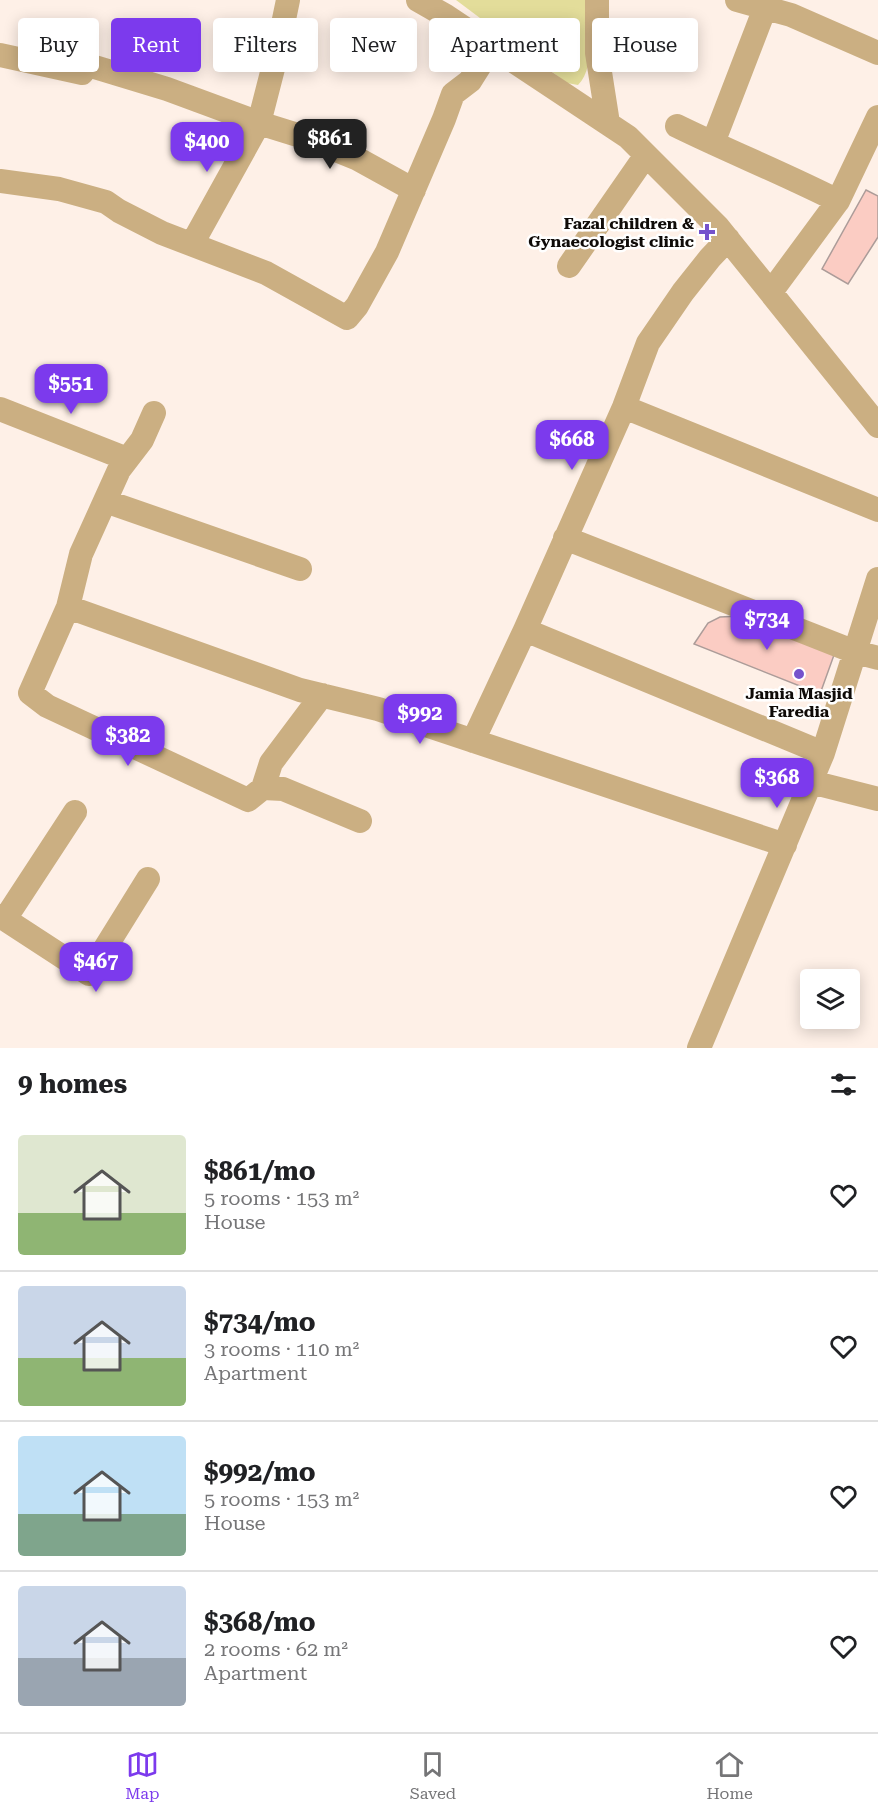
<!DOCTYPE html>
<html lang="en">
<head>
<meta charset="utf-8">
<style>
  body { margin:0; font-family:"Roboto Serif",serif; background:#f2f2f2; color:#202124; height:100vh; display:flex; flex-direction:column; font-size:22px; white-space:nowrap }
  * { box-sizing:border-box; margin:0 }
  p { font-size:20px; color:#757577 }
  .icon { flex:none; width:33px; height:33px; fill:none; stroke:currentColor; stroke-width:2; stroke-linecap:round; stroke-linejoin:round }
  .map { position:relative; height:1048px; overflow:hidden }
  .sheet { display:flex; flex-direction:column; background:#fff; flex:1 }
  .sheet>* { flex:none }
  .top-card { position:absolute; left:18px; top:18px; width:843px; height:54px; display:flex; gap:12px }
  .fabs { position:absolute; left:800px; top:969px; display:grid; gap:12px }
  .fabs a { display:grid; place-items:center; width:60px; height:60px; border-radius:6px; background:#fff; box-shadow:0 3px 15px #0003; font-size:30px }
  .price { position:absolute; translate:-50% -51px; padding:0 14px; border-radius:12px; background:#7c3aed; color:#fff; font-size:20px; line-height:39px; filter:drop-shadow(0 2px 3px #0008) }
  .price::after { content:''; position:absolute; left:50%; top:36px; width:18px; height:14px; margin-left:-9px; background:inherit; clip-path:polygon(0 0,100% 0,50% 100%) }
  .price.selected { background:#222; color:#fff }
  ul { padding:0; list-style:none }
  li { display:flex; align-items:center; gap:18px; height:150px; padding:0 18px }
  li+li { border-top:2px solid #e0e0e0 }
  li span { display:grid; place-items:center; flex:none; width:168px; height:120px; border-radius:6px; color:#555 }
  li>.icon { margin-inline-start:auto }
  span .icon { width:72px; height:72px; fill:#fffc; stroke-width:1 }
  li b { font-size:26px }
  h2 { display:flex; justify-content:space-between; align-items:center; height:72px; padding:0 18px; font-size:26px }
  .tag { padding:0 21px; border-radius:6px; background:#fff; box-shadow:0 3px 15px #0003; font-size:21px; line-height:54px }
  .tag.selected { background:#7c3aed; color:#fff }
  .dock { display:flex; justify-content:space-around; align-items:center; height:84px; border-top:2px solid #e0e0e0; background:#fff; font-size:16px; color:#757577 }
  .dock a { display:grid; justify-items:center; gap:3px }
  .dock .selected { color:#7c3aed }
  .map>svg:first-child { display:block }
  .green { fill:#e3dd9a }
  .building { fill:#fbccc3; stroke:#ac9c99; stroke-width:1.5 }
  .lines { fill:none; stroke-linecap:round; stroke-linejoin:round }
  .minor { stroke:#cbaf82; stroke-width:24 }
  .poi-dot { fill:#7552cc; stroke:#fff; stroke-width:2 }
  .labels { text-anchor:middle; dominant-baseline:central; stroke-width:5; stroke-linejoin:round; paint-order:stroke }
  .poi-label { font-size:16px; font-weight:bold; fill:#0f0b08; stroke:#fff; text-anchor:end }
</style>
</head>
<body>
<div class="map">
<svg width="878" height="1048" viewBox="0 0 878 1048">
  <rect width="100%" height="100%" fill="#fef0e7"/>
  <path class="green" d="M456,0h133c0,24 7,68 -11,85l-11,-2z"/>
  <path class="building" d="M866,190l12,6v41l-30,47 -26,-15z
    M741,616l93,39 -14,39 -126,-50 14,-21 12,-6z"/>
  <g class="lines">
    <path class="minor" d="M418,0l28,16 182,121 90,90 160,199
      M597,0v53l11,70
      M737,0l54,15 87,38
      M0,55l82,18 6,-8 79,24 92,34 45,14 52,21 58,32
      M677,126c53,26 108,48 161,75
      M713,143l52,-135
      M0,181l59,8 47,13 13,9 43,22 104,40 81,45 10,-12 30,-54 57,-133 9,-25 17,-13 22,-35
      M192,244l67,-121 18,-70 11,-53
      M569,266l77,-111
      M771,292l67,-91 40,-84
      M624,407l254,103
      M0,409l127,50
      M154,413l-12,27 -23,30 -38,84 -13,53 -38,86 17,13 201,94 15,-12 20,1 77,32
      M105,501l195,68
      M565,538l290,114 23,6
      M68,607l232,83 78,19 407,136
      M525,630l298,123
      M473,741l52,-111 99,-223 24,-64 35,-51 27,-34 18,-19
      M811,782l67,17
      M263,788l8,-25 51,-68
      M0,916l89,58 59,-95
      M5,919l70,-107
      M699,1048l124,-295 55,-174"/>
  </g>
  <g class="poi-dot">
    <path d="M704 223h6v6h6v6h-6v6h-6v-6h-6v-6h6z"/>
    <circle cx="799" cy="674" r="6"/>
  </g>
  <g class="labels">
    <g class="poi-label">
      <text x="694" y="223">Fazal children &amp;<tspan x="694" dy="18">Gynaecologist clinic</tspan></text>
      <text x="799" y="693" text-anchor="middle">Jamia Masjid<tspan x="799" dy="18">Faredia</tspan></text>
    </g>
  </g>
</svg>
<div class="fabs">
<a><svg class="icon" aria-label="layers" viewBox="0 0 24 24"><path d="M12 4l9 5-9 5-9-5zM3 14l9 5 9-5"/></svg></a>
</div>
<b class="price selected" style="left:330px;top:170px">$861</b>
<b class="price" style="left:207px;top:173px">$400</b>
<b class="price" style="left:71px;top:415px">$551</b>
<b class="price" style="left:572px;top:471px">$668</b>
<b class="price" style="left:767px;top:651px">$734</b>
<b class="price" style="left:420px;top:745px">$992</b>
<b class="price" style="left:128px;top:767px">$382</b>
<b class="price" style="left:777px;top:809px">$368</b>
<b class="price" style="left:96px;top:993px">$467</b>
<div class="top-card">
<a class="tag">Buy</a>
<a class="tag selected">Rent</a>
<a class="tag">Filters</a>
<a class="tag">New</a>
<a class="tag">Apartment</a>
<a class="tag">House</a>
</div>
</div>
<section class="sheet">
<h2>9 homes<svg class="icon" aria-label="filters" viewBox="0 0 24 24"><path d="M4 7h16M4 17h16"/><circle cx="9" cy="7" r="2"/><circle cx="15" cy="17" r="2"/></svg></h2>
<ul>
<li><span style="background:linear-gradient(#dfe7d0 65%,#8fb573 0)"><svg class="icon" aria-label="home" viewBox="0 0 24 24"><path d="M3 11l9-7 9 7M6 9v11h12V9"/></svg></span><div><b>$861/mo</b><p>5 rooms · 153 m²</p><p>House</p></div><svg class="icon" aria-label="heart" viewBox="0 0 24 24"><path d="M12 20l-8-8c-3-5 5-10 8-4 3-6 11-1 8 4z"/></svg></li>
<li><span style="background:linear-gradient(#c9d6e8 60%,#8fb573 0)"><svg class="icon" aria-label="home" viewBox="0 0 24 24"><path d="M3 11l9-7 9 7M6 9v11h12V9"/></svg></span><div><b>$734/mo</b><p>3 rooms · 110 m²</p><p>Apartment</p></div><svg class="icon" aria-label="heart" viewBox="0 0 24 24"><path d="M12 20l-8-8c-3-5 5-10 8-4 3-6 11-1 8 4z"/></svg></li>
<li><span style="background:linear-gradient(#bfe0f5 65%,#7fa58c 0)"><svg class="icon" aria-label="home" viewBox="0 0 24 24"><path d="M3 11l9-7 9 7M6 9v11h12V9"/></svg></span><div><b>$992/mo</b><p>5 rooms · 153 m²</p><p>House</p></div><svg class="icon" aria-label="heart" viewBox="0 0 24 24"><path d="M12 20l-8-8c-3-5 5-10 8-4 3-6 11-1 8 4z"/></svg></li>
<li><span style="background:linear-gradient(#c9d6e8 60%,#9aa5b1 0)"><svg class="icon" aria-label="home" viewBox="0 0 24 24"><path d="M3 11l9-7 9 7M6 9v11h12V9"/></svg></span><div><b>$368/mo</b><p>2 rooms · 62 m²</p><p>Apartment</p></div><svg class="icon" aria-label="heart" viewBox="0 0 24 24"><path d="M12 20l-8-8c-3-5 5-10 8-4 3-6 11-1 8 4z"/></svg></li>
</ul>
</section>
<nav class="dock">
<a class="selected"><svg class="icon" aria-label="map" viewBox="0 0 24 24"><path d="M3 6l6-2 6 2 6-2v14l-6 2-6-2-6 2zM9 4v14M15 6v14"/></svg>Map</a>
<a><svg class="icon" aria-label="saved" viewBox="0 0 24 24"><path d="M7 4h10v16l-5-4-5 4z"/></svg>Saved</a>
<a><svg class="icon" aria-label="home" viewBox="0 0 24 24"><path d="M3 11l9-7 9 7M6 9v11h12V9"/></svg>Home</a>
</nav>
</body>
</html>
